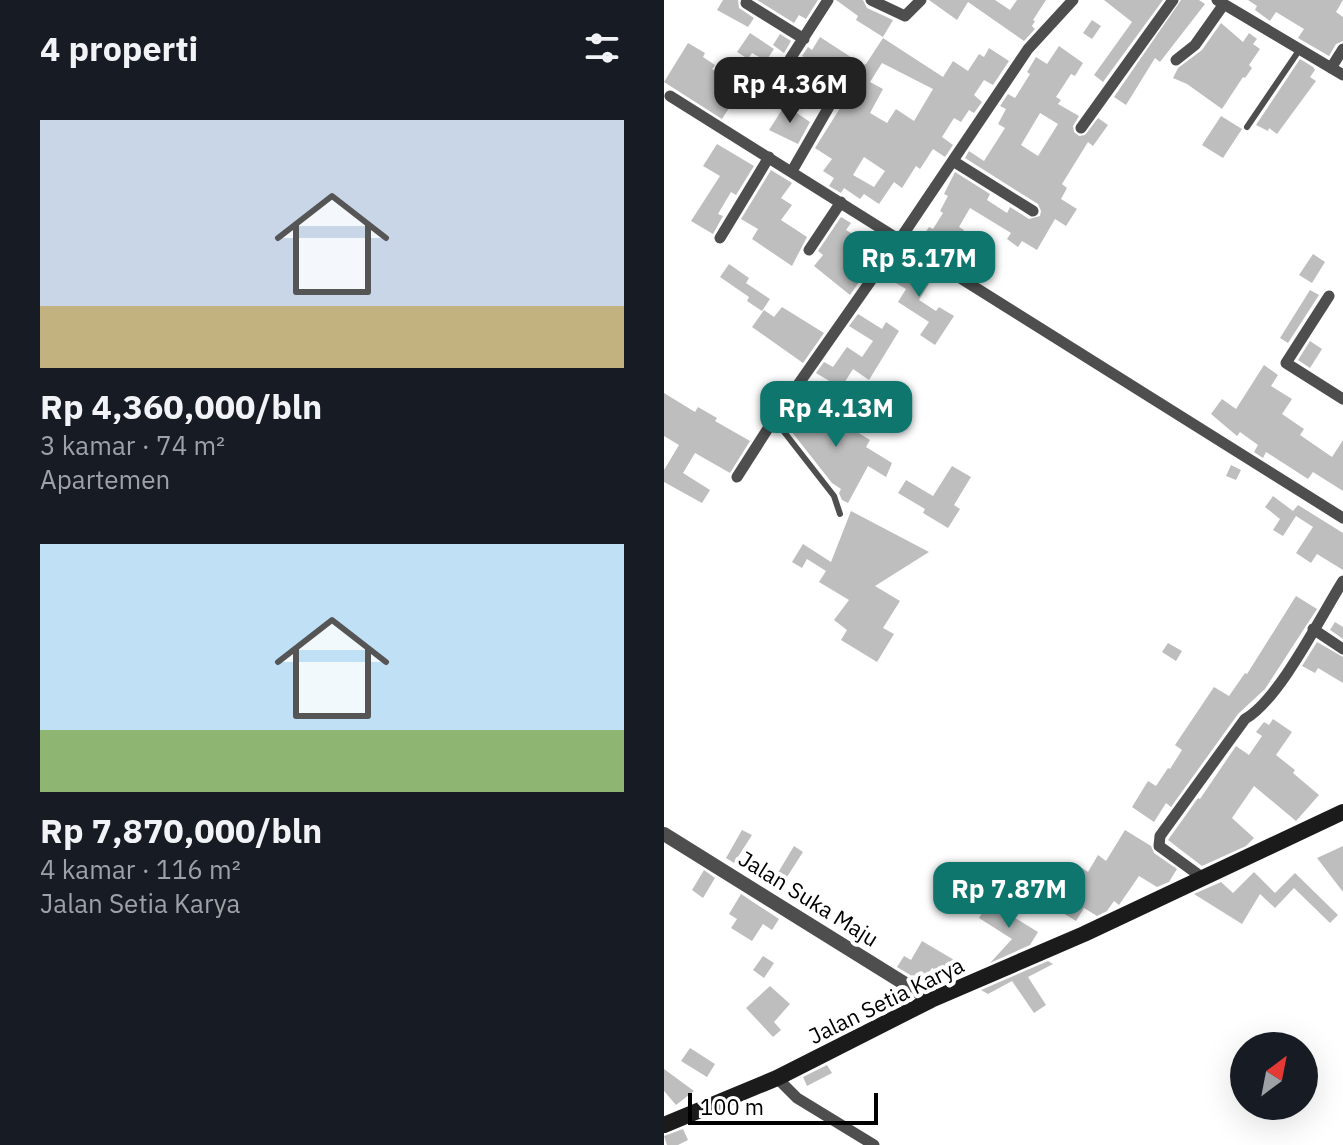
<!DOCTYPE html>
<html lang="id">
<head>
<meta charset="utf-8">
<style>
  body { margin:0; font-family:"IBM Plex Sans",sans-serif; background:#242831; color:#f1f3f6; height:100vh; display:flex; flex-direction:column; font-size:30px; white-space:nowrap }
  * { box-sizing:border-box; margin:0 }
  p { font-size:26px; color:#9ea1a6 }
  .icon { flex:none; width:44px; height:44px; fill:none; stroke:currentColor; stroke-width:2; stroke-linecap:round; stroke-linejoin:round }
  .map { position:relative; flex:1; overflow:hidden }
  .drawer { display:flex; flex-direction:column; background:#171b24; width:664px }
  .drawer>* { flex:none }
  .needle { width:52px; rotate:32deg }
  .buttons { position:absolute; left:566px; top:1032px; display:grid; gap:16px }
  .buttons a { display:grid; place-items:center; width:88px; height:88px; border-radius:50%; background:#171b24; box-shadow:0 8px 32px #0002; font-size:40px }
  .scale { position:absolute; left:24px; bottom:20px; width:190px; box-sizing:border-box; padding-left:8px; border:4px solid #000; border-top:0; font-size:22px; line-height:28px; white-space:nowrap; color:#000; -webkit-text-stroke:6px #fff; paint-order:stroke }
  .price { position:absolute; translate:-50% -68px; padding:0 18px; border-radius:16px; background:#0f766e; color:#fff; font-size:26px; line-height:52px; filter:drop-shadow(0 2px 4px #0008) }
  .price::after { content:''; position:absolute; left:50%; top:48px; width:24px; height:18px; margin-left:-12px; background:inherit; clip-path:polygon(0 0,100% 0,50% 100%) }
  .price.selected { background:#222; color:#fff }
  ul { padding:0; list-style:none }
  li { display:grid; align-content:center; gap:16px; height:424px; padding:0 40px }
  li span { display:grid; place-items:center; height:248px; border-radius:0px; color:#555 }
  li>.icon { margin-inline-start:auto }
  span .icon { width:144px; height:144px; fill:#fffc; stroke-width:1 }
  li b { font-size:34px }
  h2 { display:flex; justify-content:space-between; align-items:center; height:96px; padding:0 40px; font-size:34px }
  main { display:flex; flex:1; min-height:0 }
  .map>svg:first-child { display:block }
  .building { fill:#bebebe; fill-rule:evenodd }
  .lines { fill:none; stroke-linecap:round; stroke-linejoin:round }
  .service { stroke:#4e4e4e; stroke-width:6 }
  .minor { stroke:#4e4e4e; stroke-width:11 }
  .tertiary { stroke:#4e4e4e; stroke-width:14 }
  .secondary { stroke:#1b1b1b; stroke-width:16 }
  .labels { text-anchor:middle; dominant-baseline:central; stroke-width:8; stroke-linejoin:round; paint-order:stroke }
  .street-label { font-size:22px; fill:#000; stroke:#fff }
</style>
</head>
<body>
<main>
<section class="drawer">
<h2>4 properti<svg class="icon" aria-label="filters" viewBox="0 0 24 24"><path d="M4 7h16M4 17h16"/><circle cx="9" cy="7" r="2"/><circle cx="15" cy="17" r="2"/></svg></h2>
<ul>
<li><span style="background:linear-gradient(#c9d6e8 75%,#c2b280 0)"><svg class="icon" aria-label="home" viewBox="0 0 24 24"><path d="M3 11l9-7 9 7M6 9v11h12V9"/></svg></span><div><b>Rp 4,360,000/bln</b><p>3 kamar · 74 m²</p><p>Apartemen</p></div></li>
<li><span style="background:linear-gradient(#bfe0f5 75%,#8fb573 0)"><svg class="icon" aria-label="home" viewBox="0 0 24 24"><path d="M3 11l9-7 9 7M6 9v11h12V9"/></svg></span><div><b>Rp 7,870,000/bln</b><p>4 kamar · 116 m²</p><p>Jalan Setia Karya</p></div></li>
</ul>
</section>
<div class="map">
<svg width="679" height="1145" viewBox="0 0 679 1145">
  <rect width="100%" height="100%" fill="#fff"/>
  <path class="building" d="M59,0h15l1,8 15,10 -6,9 -31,-17z
    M93,0h61l-12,19 -7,-4 -5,8z
    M172,0h27l4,8 26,12 -10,17 -27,-17 2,-4z
    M265,0h66l15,10 7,-10h29l-13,20 2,1 -3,5 3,3 -11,12 -56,-39 -11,18z
    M440,0h59l-60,82 -9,-7 38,-53z
    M517,0h18l6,4 -45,58 -5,-4 -29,47 -12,-8z
    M584,0h95l-7,12 7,5v24l-7,3 -7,12 -31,-18 6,-9 -28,-17 -6,9 -15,-11 2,-4z
    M428,20l9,6 -9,13 -9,-6z
    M557,23l22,19 6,-9 8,6 -4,5 7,5 -11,16 3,3 -7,10 -2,-1 -21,32 -35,-25 -14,-6 5,-10 24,-18z
    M86,33l24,16 -8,12 -14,-8 -4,6 -11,-7z
    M116,34l11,7 -7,12 -11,-8z
    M156,37l43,28 3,-1 17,-26 60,39 10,-16 15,10 11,-17 5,3 5,-9 20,13 -16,24 -9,-5 -10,15 8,7 -8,11 -5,-3 -8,12 -7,-4 -12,19 11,8 -8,12 -12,-8 -13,20 -4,-3 -14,22 -8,-6 -15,22 -15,-10 -4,5 -16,-11 -3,5 -12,-7 5,-8 -11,-7 9,-12 -17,-11 37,-59 -12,-11 -38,-22 6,-9 4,3zM218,63l51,26 -19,32 -18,-12 -9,14 -17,-10 13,-24 -13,-7zM200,157l21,14 -11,16 -21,-12z
    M24,43l17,10 -2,4 12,8 -3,4 28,18 4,-8 16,10 -10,16 -14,-8 -14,22 -58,-37z
    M395,46l24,17 -8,13 -4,-2 -15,23 5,3 -3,4 21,12 -6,10 1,6 5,4 6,-1 13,-17 10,7 -15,21 -5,-4 -26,42 5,4 -6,11 16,10 -11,17 -11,-7 -18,31 -15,-9 -4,6 -11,-8 4,-6 -41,-25 -11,19 5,3 -9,14 21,15 -8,14 -48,-33 9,-13 4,2 10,-16 -3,-2 8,-15 -4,-2 11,-22 35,22 -3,6 20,13 3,-6 19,12 11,-3 1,-5 -3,-7 -73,-46 4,-7 15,10 21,-33 -7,-4 8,-15 -6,-3 8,-12 7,4 15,-24 -3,-2 9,-15 11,7zM376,113l18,11 -20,32 -17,-11z
    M636,59l13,8 2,3 -5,7 6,4 -39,53 -8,-6 -1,3 -12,-6z
    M121,105l25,17 -12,22 -29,-14z
    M557,116l21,13 -19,29 -21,-13z
    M53,144l37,22 -18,29 -5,-3 -13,22 5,2 -10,18 -22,-13 29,-45 -17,-10z
    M107,170l21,13 -11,15 11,7 -11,15 26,17 -15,29 -40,-27 6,-10 -17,-10z
    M177,217l10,6 -5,7 35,21 -31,44 -36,-29 9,-11 -5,-4z
    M649,254l12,8 -13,21 -13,-8z
    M235,255l12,7 -4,7 23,13 -11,18 17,11 3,-4 15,9 -19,29 -15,-10 9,-13 -31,-20 8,-13 -22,-13z
    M65,264l20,14 -3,5 24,16 -8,12 -15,-10 2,-4 -29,-20z
    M646,290l9,5 -31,48 -8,-5z
    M118,307l42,26 -21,30 -51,-36 12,-17 10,7z
    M194,314l24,15 4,-7 13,9 -30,49 -16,-11 -12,19 -25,-15 8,-11 9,5 14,-20 15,10 11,-16 -24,-15z
    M646,341l12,8 -12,19 -12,-8z
    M600,365l14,10 -7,11 21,13 -10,15 22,15 -4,6 32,22 11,-17v51l-30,-19 -5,7 -42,-27 -3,6 -9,-6 4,-7 -18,-13 -3,4 -26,-22 11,-15 14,10z
    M0,393l31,19 3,-5 19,11 -2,3 35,20 -20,32 -35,-20 -12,20 27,17 -8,13 -38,-21v-12l15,-25 -15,-9z
    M151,406l55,34 -4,7 26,16 -6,14 -18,-11 -20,37 -6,-3 -3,-7 2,-4 -9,-6 -48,-61 5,-8 5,4z
    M567,465l10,5 -5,10 -10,-4z
    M288,466l19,11 -17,28 6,4 -12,19 -25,-15 2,-4 -27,-16 8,-13 27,16z
    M609,496l20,15 5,-6 45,28v37l-26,-16 -6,9 -15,-10 17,-26 -17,-11 -13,20 -10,-6 7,-11 -15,-12z
    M187,511l78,41 -54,34 25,15 -17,27 11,6 -17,28 -36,-22 6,-10 -13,-10 15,-20 -30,-18 7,-11 -19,-12 -5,9 -10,-6 11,-18 28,18z
    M632,596l21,13 -52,80 -27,25 -67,93 -5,-4 -12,19 -22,-15 16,-26 8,5 12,-18 2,1 12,-19 -7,-5 39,-58 15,9 16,-23 2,1z
    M671,622l8,5v12l-17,-12 4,3z
    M653,642l26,15v26l-25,-15 -3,5 -13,-7z
    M504,643l14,8 -6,10 -14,-9z
    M609,719l19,13 -16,23 19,15 -2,3 26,22 -23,26 -42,-35 -22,32 22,20 -8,8 -44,20 -34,-26 30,-42 2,1 36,-53 13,9 13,-19 -6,-4 8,-10 5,3z
    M78,830l10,5 -18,28 -8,-5z
    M461,830l26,16 3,7 23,16 -8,13 -12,5 -18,-11 -20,29 -5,-4 -7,10 -10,5 -13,-8 -8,13 -26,-16 10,-16 7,4 15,-25 6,4 10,-17 8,6z
    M130,846l9,6 -25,39 -8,-5z
    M679,846v46l-26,-34z
    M40,870l11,8 -12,20 -11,-8z
    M590,872l21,21 20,-20 43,42 -8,8 -36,-35 -19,20 -15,-14 -18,30 -48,-30 27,-12 12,11z
    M77,894l38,25 -7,11 -9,-6 -11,17 -21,-13 6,-9 -8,-5z
    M325,902l49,30 -8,13 -40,18 22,-24 -33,-21z
    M258,941l44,26 -5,8 -3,1 -12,-7 -4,5 -10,-6 -10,14 -25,-15 7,-11 7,4z
    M99,956l11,7 -10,15 -11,-8z
    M384,961l5,3 -25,13 18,28 -12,8 -22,-32 -24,13 -7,-4z
    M106,986l20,18 -16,18 7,8 -8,7 -27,-29z
    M26,1048l25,16 -8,13 -26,-16z
    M163,1065l5,8 -25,13 -4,-9z
    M0,1069l30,22 -18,14 -12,-14z
    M19,1129l5,11 -10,5h-11l-3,-9z"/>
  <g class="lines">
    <path class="service" d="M583,127l53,-78
      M110,419l60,77 6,18"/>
    <path class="minor" d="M207,0l34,16 16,-16
      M553,0l126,75
      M82,3l58,36
      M512,60l19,-15 29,-41
      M667,68l12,-19
      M6,96l673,422
      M417,128l92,-128
      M289,161l80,50
      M128,171l46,-80 -2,-6 -46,-26 38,-59
      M56,238l49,-81
      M145,250l32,-48
      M665,296l-43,67 57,36
      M73,477l37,-58 126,-180 128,-190 45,-49
      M649,629l30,20
      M539,878l-44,-32 1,-10 85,-117c34,-19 76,-103 98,-138
      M113,1078l20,20 77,47"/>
    <path class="tertiary" d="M0,834l267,166"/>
    <path class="secondary" d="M0,1125l113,-47 154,-78 153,-66 259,-122"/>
  </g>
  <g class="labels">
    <g class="street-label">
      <text transform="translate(145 898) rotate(32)">Jalan Suka Maju</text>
      <text transform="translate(222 1000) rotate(-26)">Jalan Setia Karya</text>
    </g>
  </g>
</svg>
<div class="buttons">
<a><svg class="needle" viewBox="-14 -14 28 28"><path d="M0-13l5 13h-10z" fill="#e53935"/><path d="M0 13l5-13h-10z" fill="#9ea1a6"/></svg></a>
</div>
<div class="scale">100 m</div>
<b class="price selected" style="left:126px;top:125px">Rp 4.36M</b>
<b class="price" style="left:255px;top:299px">Rp 5.17M</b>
<b class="price" style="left:172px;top:449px">Rp 4.13M</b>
<b class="price" style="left:345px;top:930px">Rp 7.87M</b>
</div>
</main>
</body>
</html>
